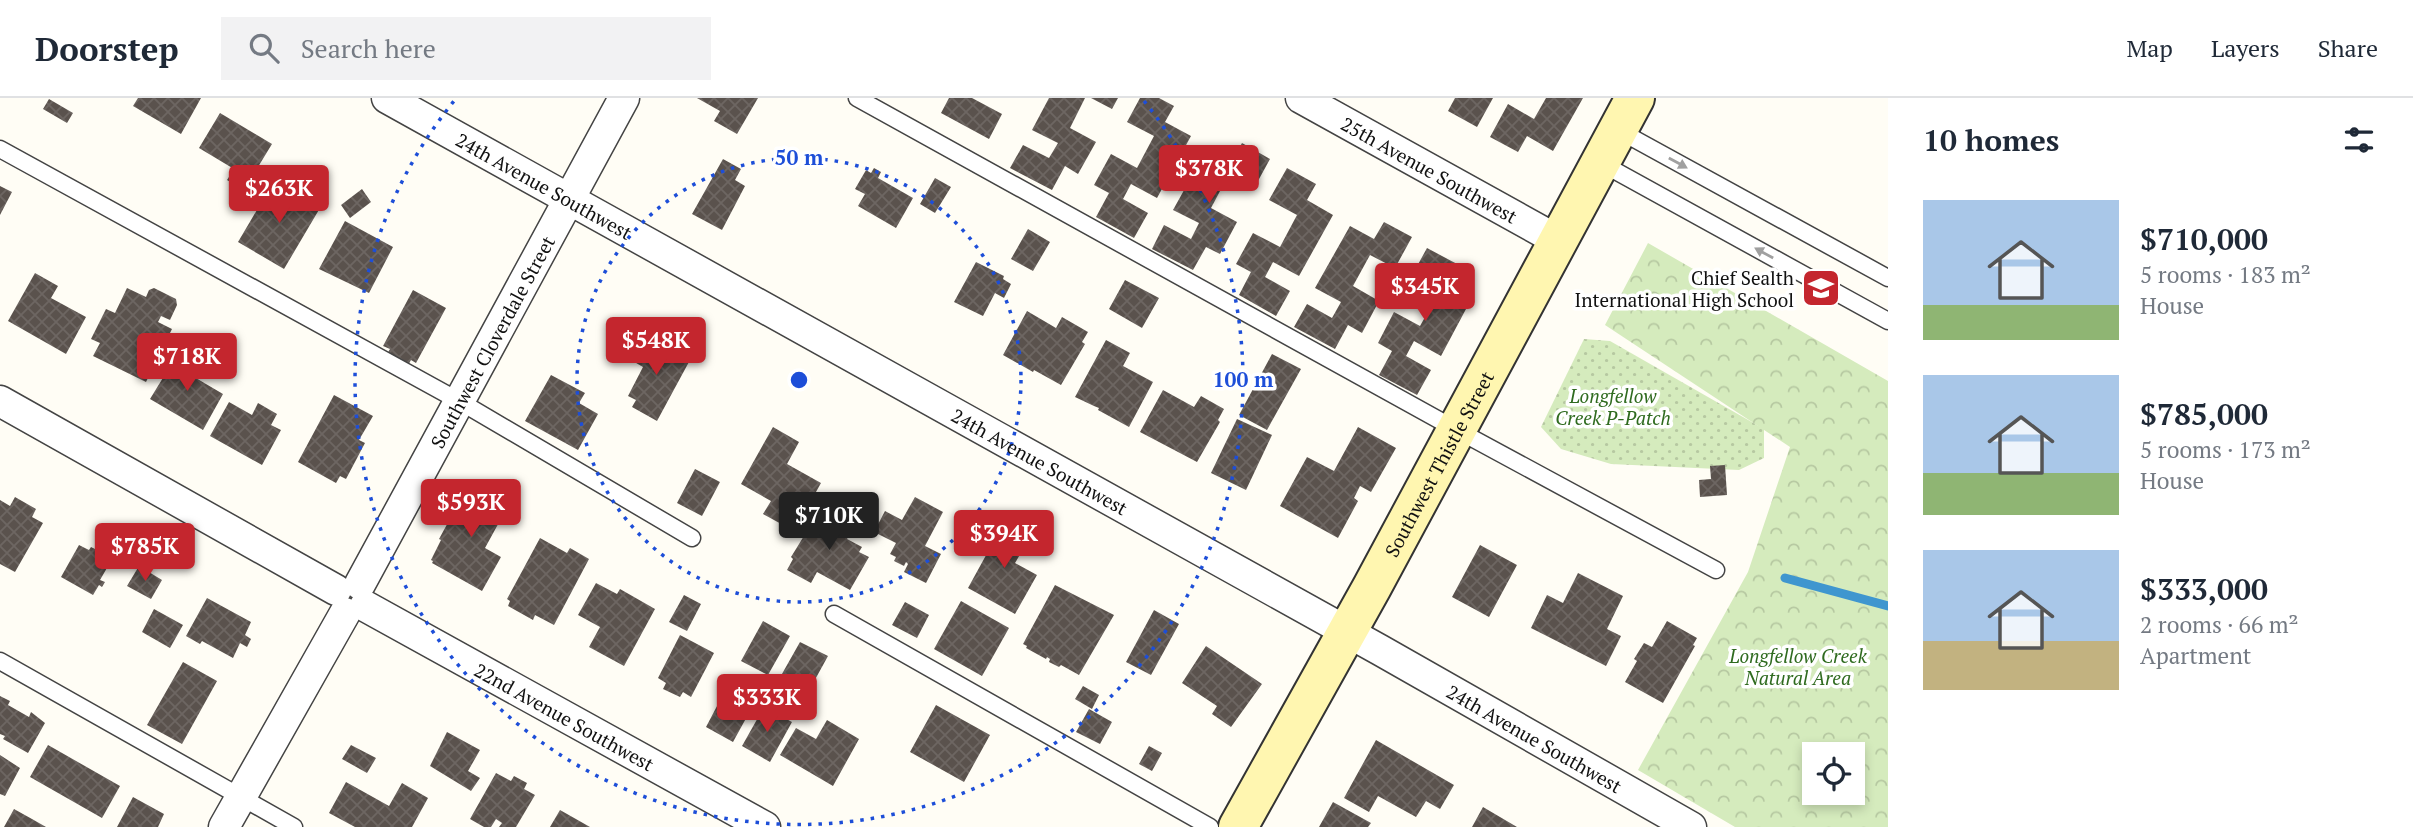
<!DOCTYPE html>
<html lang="en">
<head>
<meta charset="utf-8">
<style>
  body { margin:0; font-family:"PT Serif",serif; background:#f2f2f3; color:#1f2937; height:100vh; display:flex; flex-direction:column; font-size:26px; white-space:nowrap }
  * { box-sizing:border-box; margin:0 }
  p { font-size:23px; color:#747a83 }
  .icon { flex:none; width:38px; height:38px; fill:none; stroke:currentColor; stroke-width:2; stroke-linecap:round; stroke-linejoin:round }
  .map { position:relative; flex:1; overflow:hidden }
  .drawer { display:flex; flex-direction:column; background:#fff; width:525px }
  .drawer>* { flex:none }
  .tools { position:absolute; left:1802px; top:644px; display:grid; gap:14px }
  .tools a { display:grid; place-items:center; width:63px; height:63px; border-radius:0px; background:#fff; box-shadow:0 4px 10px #0003; font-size:35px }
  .price { position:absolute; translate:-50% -60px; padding:0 16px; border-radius:7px; background:#c4262e; color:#fff; font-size:23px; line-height:46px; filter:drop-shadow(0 2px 4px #0008) }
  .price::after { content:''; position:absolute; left:50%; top:42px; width:21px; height:16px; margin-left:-10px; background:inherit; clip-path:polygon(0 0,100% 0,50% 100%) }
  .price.active { background:#222; color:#fff }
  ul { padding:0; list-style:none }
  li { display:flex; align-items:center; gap:21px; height:175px; padding:0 35px }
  li span { display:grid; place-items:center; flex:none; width:196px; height:140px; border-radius:0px; color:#555 }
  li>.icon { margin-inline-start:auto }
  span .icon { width:84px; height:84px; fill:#fffc; stroke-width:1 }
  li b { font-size:30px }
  h2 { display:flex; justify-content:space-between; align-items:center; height:84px; padding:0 35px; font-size:30px }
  header { display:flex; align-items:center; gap:42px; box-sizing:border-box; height:98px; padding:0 35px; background:#fff; border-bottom:2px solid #e0e1e3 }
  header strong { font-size:33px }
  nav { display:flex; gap:38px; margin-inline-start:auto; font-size:24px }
  .search { width:490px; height:63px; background:#f2f2f3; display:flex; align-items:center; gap:18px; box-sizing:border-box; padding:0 24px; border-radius:0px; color:#747a83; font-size:26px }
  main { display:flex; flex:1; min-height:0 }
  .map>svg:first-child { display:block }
  .park { fill:url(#park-crowns); fill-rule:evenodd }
  .garden { fill:url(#garden-dots) }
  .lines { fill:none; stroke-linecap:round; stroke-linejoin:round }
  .stream { stroke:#3f96cf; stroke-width:9 }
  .building { fill:url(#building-cross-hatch) }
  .lane-casing { stroke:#444; stroke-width:19 }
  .street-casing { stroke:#444; stroke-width:33 }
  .secondary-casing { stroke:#333; stroke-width:42 }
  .lane { stroke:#fff; stroke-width:16 }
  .street { stroke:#fff; stroke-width:30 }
  .secondary { stroke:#fff6b0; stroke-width:38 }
  .oneway { fill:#a0a0a0 }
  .ring { fill:none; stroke:#1d4ed8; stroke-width:3.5; stroke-dasharray:3.5 7 }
  .labels { text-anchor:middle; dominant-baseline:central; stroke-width:7; stroke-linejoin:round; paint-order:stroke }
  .street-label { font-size:19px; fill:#111; stroke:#fff }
  .poi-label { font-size:19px; fill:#111; stroke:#fff; text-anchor:end }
  .park-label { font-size:19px; font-style:italic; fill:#2f6b1f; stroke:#fff }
  .centre { fill:#1d4ed8; stroke:#fff; stroke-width:3.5 }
  .ring-label { font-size:21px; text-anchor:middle; font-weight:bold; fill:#1d4ed8; stroke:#fff; stroke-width:7; stroke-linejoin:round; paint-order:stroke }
</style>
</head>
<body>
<header>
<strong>Doorstep</strong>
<div class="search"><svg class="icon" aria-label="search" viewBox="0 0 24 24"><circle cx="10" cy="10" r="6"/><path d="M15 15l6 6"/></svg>Search here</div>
<nav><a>Map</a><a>Layers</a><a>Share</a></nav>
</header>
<main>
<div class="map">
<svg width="1888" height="729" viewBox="0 0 1888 729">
  <defs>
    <pattern id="park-crowns" width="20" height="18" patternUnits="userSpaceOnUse" patternTransform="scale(1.75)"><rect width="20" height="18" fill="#d5ebbd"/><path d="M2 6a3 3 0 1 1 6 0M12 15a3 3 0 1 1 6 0" fill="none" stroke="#b6c8a1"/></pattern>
    <pattern id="garden-dots" width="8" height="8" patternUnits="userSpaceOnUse" patternTransform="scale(1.75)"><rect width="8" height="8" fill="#d5ebbd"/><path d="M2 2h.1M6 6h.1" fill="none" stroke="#b6c8a1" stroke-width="1.8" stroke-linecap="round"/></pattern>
    <pattern id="building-cross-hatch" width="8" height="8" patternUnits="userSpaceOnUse" patternTransform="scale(1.75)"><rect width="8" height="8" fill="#5a524d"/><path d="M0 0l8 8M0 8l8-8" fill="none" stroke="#6d6662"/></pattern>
  </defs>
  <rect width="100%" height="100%" fill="#fffdf5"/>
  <path class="park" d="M1648,145l240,138v446h-153l-97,-57 110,-198 42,-125 -185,-122zM1815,656h38v39h-38z"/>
  <path class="garden" d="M1584,241l26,2 154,88v29l-25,12 -128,-6 -50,-15 -20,-22z"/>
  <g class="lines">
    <path class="stream" d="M1785,480l103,28"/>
  </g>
  <path class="building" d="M138,0h63l-20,36 -48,-28z
    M697,0h61l-21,36 -23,-13 6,-10z
    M949,0h23l30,16 -13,25 -48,-26z
    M1049,0h36l-15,30 26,14 -18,32 -13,-8 -13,24 -42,-22 13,-23 26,13 9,-15 -26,-13z
    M1091,0h27l-6,11z
    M1140,0h19l15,8 -9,16 26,14 -34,62 -26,-14 -8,15 25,14 -14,25 -38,-21 13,-24 -15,-8 17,-31 26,14 17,-32 -27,-14z
    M1455,0h38l-16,29 -29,-16z
    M1546,0h37l-30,53 -26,-15 -9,16 -28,-15 18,-33 26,15z
    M49,1l24,14 -6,10 -24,-14z
    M220,15l52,31 -28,46 -17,-10 7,-11 -35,-21z
    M1242,45l28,16 -17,31 -25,-14 -17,32 26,14 -17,32 -14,-7 -13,23 -41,-21 12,-24 27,14 8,-16 -26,-13 35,-63 24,14z
    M723,61l18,10 -6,11 10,6 -23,44 -30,-16z
    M874,70l7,4 -3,6 35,20 -17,30 -38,-22 7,-12 -10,-5 11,-19 5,3z
    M1287,70l29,16 -9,16 26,15 -34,61 -26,-14 -8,15 25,14 -14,25 -37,-21 12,-23 -15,-8 17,-31 27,14 17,-32 -28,-15z
    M935,80l16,9 -16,26 -15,-9z
    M274,83l46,27 -36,61 -46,-27z
    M0,88l12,6 -12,23z
    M362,91l9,13 -21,16 -9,-13z
    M345,123l48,26 -24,46 -50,-24z
    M1384,124l28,15 -17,31 -25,-13 -17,31 26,15 -17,32 -14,-8 -13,24 -41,-22 13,-23 25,14 9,-16 -26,-14 35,-62 24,13z
    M1028,131l22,13 -17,29 -22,-12z
    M1427,150l30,16 -9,16 26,14 -33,62 -27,-15 -8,15 25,14 -14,25 -38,-20 13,-24 -14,-8 16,-31 26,14 18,-32 -28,-15z
    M976,164l28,14 -1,3 8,5 -7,14 -9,-5 -12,23 -29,-14z
    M35,175l23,13 -7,12 35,19 -20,37 -58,-33z
    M1125,182l34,18 -17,30 -33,-19z
    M127,190l19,9 3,-7 5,-2 22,11 1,6 -7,15 -9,-4 -3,6 14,7 -26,53 -53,-26 7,-13 -9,-4 15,-30 9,4z
    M413,192l33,18 -30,55 -5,-3 -4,7 -21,-11 4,-7 -7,-3z
    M1027,213l29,17 6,-11 26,15 -6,10 3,2 -24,41 -27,-15 -1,2 -30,-17z
    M644,237l46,25 -33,61 -25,-14 4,-7 -8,-4 15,-29 -12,-7z
    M1106,242l24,13 -7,13 30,16 -24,45 -31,-17 1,-2 -5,-2 -19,-9z
    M180,252l17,10 -8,14 34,20 -20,36 -53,-31z
    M1272,256l29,15 -34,61 -28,-15z
    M551,277l34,18 -6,10 19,11 -20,36 -53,-29z
    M1163,292l31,17 7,-11 23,13 -6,11 2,2 -23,40 -57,-30z
    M334,297l39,21 -14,24 6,3 -19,36 -6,-3 -4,7 -38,-21z
    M229,304l23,13 6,-12 19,11 -6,11 10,5 -19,35 -52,-29z
    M1237,321l35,16 -26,55 -35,-17z
    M773,329l26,15 -12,22 34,19 -27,48 -31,-17 8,-13 -30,-17z
    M1358,329l38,21 -25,44 -11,-6 -6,12 4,3 -20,37 -58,-32 27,-49 27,14z
    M1725,367l2,30 -27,2 -1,-17 12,-1 -1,-13z
    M695,371l25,13 -18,34 -25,-13z
    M471,388l37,20 -23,42 16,9 -19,34 -50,-28 1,-2 -2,-1 10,-20 -2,-1 23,-42 2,1z
    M15,399l21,12 -4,8 11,6 -28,49 -15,-8v-64l10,6z
    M915,399l28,15 -18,34 16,8 -15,29 -22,-11 4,-8 -2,-2 -2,4 -10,-5 2,-4 -6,-3 6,-11 -22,-11 11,-21 17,9z
    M820,412l29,16 2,-3 9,5 -5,9 -5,-3 -3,5 15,8 -3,5 10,5 -19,33 -33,-18 -6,11 -24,-13 6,-11 -2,-2z
    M1007,419l19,10 -12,22 7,4 -6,10 22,12 -22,39 -47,-26z
    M540,440l27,15 3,-5 19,11 -35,66 -19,-10 -2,5 -25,-14 2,-5 -3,-2z
    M79,447l10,5 2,-3 10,5 -2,3 12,6 -11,19 5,2 -3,5 -3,-2 -6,10 -32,-18z
    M1480,447l37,20 -28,52 -37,-20z
    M139,468l23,14 -11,19 -24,-13z
    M1578,475l45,23 -16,33 14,7 -15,30 -75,-38 16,-33 16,8z
    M596,485l21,11 3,-5 35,20 -31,57 -35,-19 11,-20 -22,-12z
    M1055,487l59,30 -35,60 -18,-10 -2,2 -10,-5 1,-3 -3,-2 -1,2 -20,-11 1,-2 -4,-2z
    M684,497l17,9 -14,27 -18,-9z
    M207,500l44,24 -6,13 6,4 -4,8 -7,-4 -7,15 -31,-17 -2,3 -14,-8z
    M961,503l48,27 -27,48 -48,-27z
    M905,504l24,13 -12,23 -25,-13z
    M154,511l29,16 -13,23 -28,-16z
    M1154,512l25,14 -28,51 -25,-13z
    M763,523l27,15 -22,39 -27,-14z
    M1667,523l30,17 -4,7 2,1 -32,57 -38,-21 12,-21 -3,-2 10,-16 8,4z
    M680,537l34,18 -23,44 -8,-5 -3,5 -17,-8 3,-6 -8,-5z
    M800,544l28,14 -22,40 -28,-15z
    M1206,548l56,38 -31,43 -19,-13 5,-8 -35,-23z
    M183,564l34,19 -35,63 -35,-19z
    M1083,588l16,9 -7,14 -17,-10z
    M727,589l28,15 -22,40 -27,-15z
    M0,598l10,5 -2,4 21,12 2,-5 14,11 -17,30 -25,-14 2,-3 -5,-2z
    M936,607l54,30 -26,47 -54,-30z
    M764,609l28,15 -22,40 -28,-16z
    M1089,611l23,13 -12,22 -24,-12z
    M827,622l32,19 -26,47 -53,-31 16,-27 20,11z
    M447,634l33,18 -12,21 12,7 -9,13 -41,-25z
    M1376,642l78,45 -14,24 -14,-8 -10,16 -38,-21 -9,16 -25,-14z
    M48,647l72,41 -18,32 -72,-41z
    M351,647l25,13 -9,15 -25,-14z
    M1149,648l13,7 -10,18 -13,-7z
    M0,657l20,13 -15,28 -5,-2z
    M496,675l15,8 3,-5 13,7 -3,6 11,6 -19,32h-17l3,-4 -6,-4 -5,8h-7l-14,-8z
    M346,684l43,24 13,-23 26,15 -16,29h-57l-26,-14z
    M133,699l31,17 -6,13h-41z
    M1333,704l38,21 -3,4h-49z
    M1483,709l34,20h-45z
    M14,711l18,10 14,8h-42z
    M560,712l30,17h-40z"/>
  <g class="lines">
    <defs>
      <path id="lane" d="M857,0l600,332 259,140
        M1618,32l270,148
        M0,51l459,252 233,137
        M1601,65l287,158
        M834,516l376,213
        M0,563l294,166"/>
      <g id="street">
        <path id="s1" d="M387,0l993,552 311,177"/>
        <path id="s2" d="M1301,0l258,143"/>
        <path d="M0,303l336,189"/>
        <path id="s3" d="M360,486l264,-486"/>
        <path id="s4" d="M365,508l400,221"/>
        <path d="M224,729l121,-214"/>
      </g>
      <g id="secondary">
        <path id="s5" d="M1238,729l134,-240 263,-489"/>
      </g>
    </defs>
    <use href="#lane" class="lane-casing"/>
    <use href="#street" class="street-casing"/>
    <use href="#secondary" class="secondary-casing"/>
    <use href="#lane" class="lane"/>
    <use href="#street" class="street"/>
    <use href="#secondary" class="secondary"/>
  </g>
  <defs><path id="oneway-solid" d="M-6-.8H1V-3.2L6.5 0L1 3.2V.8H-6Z" transform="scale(1.75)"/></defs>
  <g class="oneway">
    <use href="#oneway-solid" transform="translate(1678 65) rotate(29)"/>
    <use href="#oneway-solid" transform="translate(1764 155) rotate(-151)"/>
  </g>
  <g class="ring">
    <circle cx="799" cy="282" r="222"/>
    <path d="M1144 3A444 444 0 1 1 454 3"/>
  </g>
  <defs>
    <symbol id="school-square" viewBox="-11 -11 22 22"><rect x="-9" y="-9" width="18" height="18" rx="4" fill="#c4262e" stroke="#fff"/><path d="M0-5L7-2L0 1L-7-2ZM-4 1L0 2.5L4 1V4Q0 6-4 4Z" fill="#fff"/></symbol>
  </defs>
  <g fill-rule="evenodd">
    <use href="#school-square" x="1799" y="168" width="44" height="44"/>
  </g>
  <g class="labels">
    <g class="street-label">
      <text stroke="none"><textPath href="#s2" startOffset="147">25th Avenue Southwest</textPath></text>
      <text stroke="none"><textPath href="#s1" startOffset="180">24th Avenue Southwest</textPath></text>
      <text stroke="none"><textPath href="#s3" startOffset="276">Southwest Cloverdale Street</textPath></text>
      <text stroke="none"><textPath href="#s1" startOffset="747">24th Avenue Southwest</textPath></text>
      <text stroke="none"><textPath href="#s5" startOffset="415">Southwest Thistle Street</textPath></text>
      <text stroke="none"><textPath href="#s4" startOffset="228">22nd Avenue Southwest</textPath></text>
      <text stroke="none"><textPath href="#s1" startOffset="1314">24th Avenue Southwest</textPath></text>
    </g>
    <g class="poi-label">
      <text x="1794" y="179">Chief Sealth<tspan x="1794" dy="22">International High School</tspan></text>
    </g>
    <g class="park-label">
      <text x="1613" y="297">Longfellow<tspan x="1613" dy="22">Creek P-Patch</tspan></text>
      <text x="1798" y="557">Longfellow Creek<tspan x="1798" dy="22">Natural Area</tspan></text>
    </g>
  </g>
  <circle cx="799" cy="282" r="10" class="centre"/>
  <g class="ring-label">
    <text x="799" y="67">50 m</text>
    <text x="1243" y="289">100 m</text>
  </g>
</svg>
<div class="tools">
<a><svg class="icon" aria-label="locate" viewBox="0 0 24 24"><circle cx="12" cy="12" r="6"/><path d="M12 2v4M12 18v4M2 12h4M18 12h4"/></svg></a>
</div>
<b class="price" style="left:1209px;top:107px">$378K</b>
<b class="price" style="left:279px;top:127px">$263K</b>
<b class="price" style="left:1425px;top:225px">$345K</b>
<b class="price" style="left:656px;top:279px">$548K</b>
<b class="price" style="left:187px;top:295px">$718K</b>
<b class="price" style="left:471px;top:441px">$593K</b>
<b class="price active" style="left:829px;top:454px">$710K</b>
<b class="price" style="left:1004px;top:472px">$394K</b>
<b class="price" style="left:145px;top:485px">$785K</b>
<b class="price" style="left:767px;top:636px">$333K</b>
</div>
<section class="drawer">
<h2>10 homes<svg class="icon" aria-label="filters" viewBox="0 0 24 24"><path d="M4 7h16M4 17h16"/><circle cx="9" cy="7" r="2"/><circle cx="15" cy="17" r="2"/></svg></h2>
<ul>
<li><span style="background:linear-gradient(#a9c7e8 75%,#8fb573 0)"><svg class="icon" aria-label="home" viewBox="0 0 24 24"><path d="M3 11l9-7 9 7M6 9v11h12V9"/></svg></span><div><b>$710,000</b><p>5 rooms · 183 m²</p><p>House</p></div></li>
<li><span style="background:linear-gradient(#a9c7e8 70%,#8fb573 0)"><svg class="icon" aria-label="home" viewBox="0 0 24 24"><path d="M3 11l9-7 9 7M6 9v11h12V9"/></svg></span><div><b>$785,000</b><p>5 rooms · 173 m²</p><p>House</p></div></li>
<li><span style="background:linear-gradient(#a9c7e8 65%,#c2b280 0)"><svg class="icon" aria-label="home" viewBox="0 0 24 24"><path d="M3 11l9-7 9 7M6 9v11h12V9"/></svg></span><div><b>$333,000</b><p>2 rooms · 66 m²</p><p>Apartment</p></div></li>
</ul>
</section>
</main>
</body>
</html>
